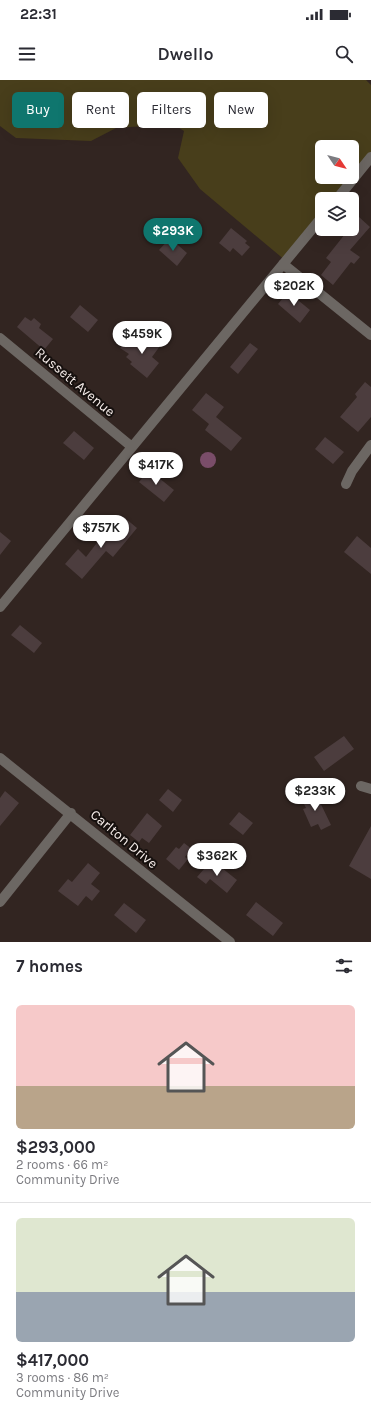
<!DOCTYPE html>
<html lang="en">
<head>
<meta charset="utf-8">
<style>
  body { margin:0; font-family:Karla,sans-serif; background:#f2f2f3; color:#2b2b33; height:100vh; display:flex; flex-direction:column; font-size:15px; white-space:nowrap }
  * { box-sizing:border-box; margin:0 }
  p { font-size:13px; color:#7c7c81 }
  .icon { flex:none; width:22px; height:22px; fill:none; stroke:currentColor; stroke-width:2; stroke-linecap:round; stroke-linejoin:round }
  .map { position:relative; height:862px; overflow:hidden }
  .sheet { display:flex; flex-direction:column; background:#fff; flex:1 }
  .sheet>* { flex:none }
  .banner { position:absolute; left:12px; top:12px; width:347px; height:36px; display:flex; gap:8px }
  .needle { width:26px; rotate:125deg }
  .controls { position:absolute; left:315px; top:60px; display:grid; gap:8px }
  .controls a { display:grid; place-items:center; width:44px; height:44px; border-radius:6px; background:#fff; box-shadow:0 4px 16px #0002; font-size:20px }
  .price { position:absolute; translate:-50% -34px; padding:0 9px; border-radius:14px; background:#fff; color:#222; font-size:13px; line-height:26px; filter:drop-shadow(0 1px 2px #0008) }
  .price::after { content:''; position:absolute; left:50%; top:24px; width:12px; height:9px; margin-left:-6px; background:inherit; clip-path:polygon(0 0,100% 0,50% 100%) }
  .price.current { background:#0f766e; color:#fff }
  ul { padding:0; list-style:none }
  li { display:grid; align-content:center; gap:8px; height:212px; padding:0 16px }
  li+li { border-top:1px solid #e1e1e2 }
  li span { display:grid; place-items:center; height:124px; border-radius:6px; color:#555 }
  li>.icon { margin-inline-start:auto }
  span .icon { width:72px; height:72px; fill:#fffc; stroke-width:1 }
  li b { font-size:17px }
  h2 { display:flex; justify-content:space-between; align-items:center; height:48px; padding:0 16px; font-size:17px }
  .pill { padding:0 14px; border-radius:6px; background:#fff; box-shadow:0 4px 16px #0002; font-size:14px; line-height:36px }
  .pill.current { background:#0f766e; color:#fff }
  .status { display:flex; justify-content:space-between; align-items:center; height:28px; padding:0 20px; background:#fff; direction:ltr }
  .status svg { height:11px; fill:currentColor }
  header { display:flex; justify-content:space-between; align-items:center; height:52px; padding:0 16px; background:#fff; font-size:18px; font-weight:600 }
  .map>svg:first-child { display:block }
  .green { fill:#483e1b; fill-rule:evenodd }
  .water { fill:#7a4d69 }
  .building { fill:#4c3d3e }
  .lines { fill:none; stroke-linecap:round; stroke-linejoin:round }
  .minor { stroke:#6c6763; stroke-width:10 }
  .labels { text-anchor:middle; dominant-baseline:central; stroke-width:4; stroke-linejoin:round; paint-order:stroke }
  .street-label { font-size:14px; fill:#f7eeeb; stroke:#16100e }
</style>
</head>
<body>
<div class="status"><b>22:31</b><svg viewBox="0 0 49 12"><path d="M0 12V9h3v3zM5 12V6h3v6zM10 12V3h3v9zM15 12V0h3v12zM26 1h20v11H26zM47 4h2v5h-2z"/></svg></div>
<header><svg class="icon" aria-label="menu" viewBox="0 0 24 24"><path d="M4 6h16M4 12h16M4 18h16"/></svg>Dwello<svg class="icon" aria-label="search" viewBox="0 0 24 24"><circle cx="10" cy="10" r="6"/><path d="M15 15l6 6"/></svg></header>
<div class="map">
<svg width="371" height="862" viewBox="0 0 371 862">
  <rect width="100%" height="100%" fill="#322521"/>
  <path class="green" d="M0,0h366l5,5v72l-34,42h-15v18l-36,44 -86,-72 -22,-31 6,-27 -11,-7 -57,4 -25,13 -75,-3 -16,-12zM322,67h30v30h-30z"/>
  <path class="water" d="M200 380a8 8 0 1 1 16 0a8 8 0 1 1-16 0Z"/>
  <path class="building" d="M359,137l11,10 -20,23 10,7 -6,7 -3,-2 -18,23 -12,-10 10,-13 -5,-4 23,-29h3v-3z
    M231,148l16,13 -2,2 5,4 -8,9 -9,-8 -3,4 -11,-9z
    M170,158l17,15 -10,13 -18,-16z
    M288,212l22,18 -10,13 -22,-19z
    M80,225l18,15 -10,12 -18,-15z
    M25,237l6,4 3,-3 7,6 -2,4 14,11 -9,11 -27,-23z
    M149,257l11,9 -8,11 7,6 -12,15 -17,-14 2,-2 -6,-5 3,-3 -9,-6 8,-10 5,5 3,-3 6,5z
    M250,263l8,6 -20,25 -8,-7z
    M365,302l6,5v30l-13,15 -18,-15 17,-20 -2,-3z
    M206,313l18,14 -8,10 26,21 -11,13 -26,-21 4,-6 -17,-14z
    M74,351l20,17 -10,12 -21,-17z
    M325,357l19,15 -11,12 -18,-15z
    M149,390l25,20 -10,12 -25,-20z
    M125,438l12,10 -24,29 -7,-6 -24,28 -17,-15 13,-15 8,8 20,-26 5,4z
    M0,452l11,9 -11,14z
    M357,456l14,12v26l-27,-22z
    M20,545l22,18 -8,10 -23,-18z
    M344,656l10,13 -30,22 -10,-14z
    M168,709l14,11 -9,12 -14,-12z
    M5,711l14,12 -19,23v-28z
    M315,712l16,33 -10,5 -3,-6 -7,3 -8,-18 3,-1 -5,-10z
    M239,732l14,11 -10,12 -14,-11z
    M147,733l15,13 -13,17 -7,-5 -3,4 -9,-7z
    M371,746v53l-22,-13z
    M184,763l8,6 -7,8 3,2 -9,11 -13,-11 10,-12 3,2z
    M212,780l25,20 -10,13 -17,-14 -4,5 -9,-7z
    M88,783l12,10 -9,11 9,7 -8,10 -6,-5 -8,10 -20,-15 10,-12 4,3z
    M256,822l27,21 -10,13 -27,-21z
    M124,823l22,17 -10,13 -22,-18z"/>
  <g class="lines">
    <path class="minor" d="M337,119l34,-42
      M283,184l88,71
      M0,258l132,109
      M346,404l6,-13 19,-26
      M0,527l322,-390
      M0,678l230,184
      M361,706l10,3
      M0,822l71,-89"/>
  </g>
  <g class="labels">
    <g class="street-label">
      <text transform="translate(75 302) rotate(40)">Russett Avenue</text>
      <text transform="translate(124 759) rotate(40)">Carlton Drive</text>
    </g>
  </g>
</svg>
<div class="controls">
<a><svg class="needle" viewBox="-14 -14 28 28"><path d="M0-13l5 13h-10z" fill="#e53935"/><path d="M0 13l5-13h-10z" fill="#7c7c81"/></svg></a>
<a><svg class="icon" aria-label="layers" viewBox="0 0 24 24"><path d="M12 4l9 5-9 5-9-5zM3 14l9 5 9-5"/></svg></a>
</div>
<b class="price current" style="left:173px;top:172px">$293K</b>
<b class="price" style="left:294px;top:227px">$202K</b>
<b class="price" style="left:142px;top:275px">$459K</b>
<b class="price" style="left:156px;top:406px">$417K</b>
<b class="price" style="left:101px;top:469px">$757K</b>
<b class="price" style="left:315px;top:732px">$233K</b>
<b class="price" style="left:217px;top:797px">$362K</b>
<div class="banner">
<a class="pill current">Buy</a>
<a class="pill">Rent</a>
<a class="pill">Filters</a>
<a class="pill">New</a>
</div>
</div>
<section class="sheet">
<h2>7 homes<svg class="icon" aria-label="filters" viewBox="0 0 24 24"><path d="M4 7h16M4 17h16"/><circle cx="9" cy="7" r="2"/><circle cx="15" cy="17" r="2"/></svg></h2>
<ul>
<li><span style="background:linear-gradient(#f6c9c9 65%,#b9a48a 0)"><svg class="icon" aria-label="home" viewBox="0 0 24 24"><path d="M3 11l9-7 9 7M6 9v11h12V9"/></svg></span><div><b>$293,000</b><p>2 rooms · 66 m²</p><p>Community Drive</p></div></li>
<li><span style="background:linear-gradient(#dfe7d0 60%,#9aa5b1 0)"><svg class="icon" aria-label="home" viewBox="0 0 24 24"><path d="M3 11l9-7 9 7M6 9v11h12V9"/></svg></span><div><b>$417,000</b><p>3 rooms · 86 m²</p><p>Community Drive</p></div></li>
</ul>
</section>
</body>
</html>
